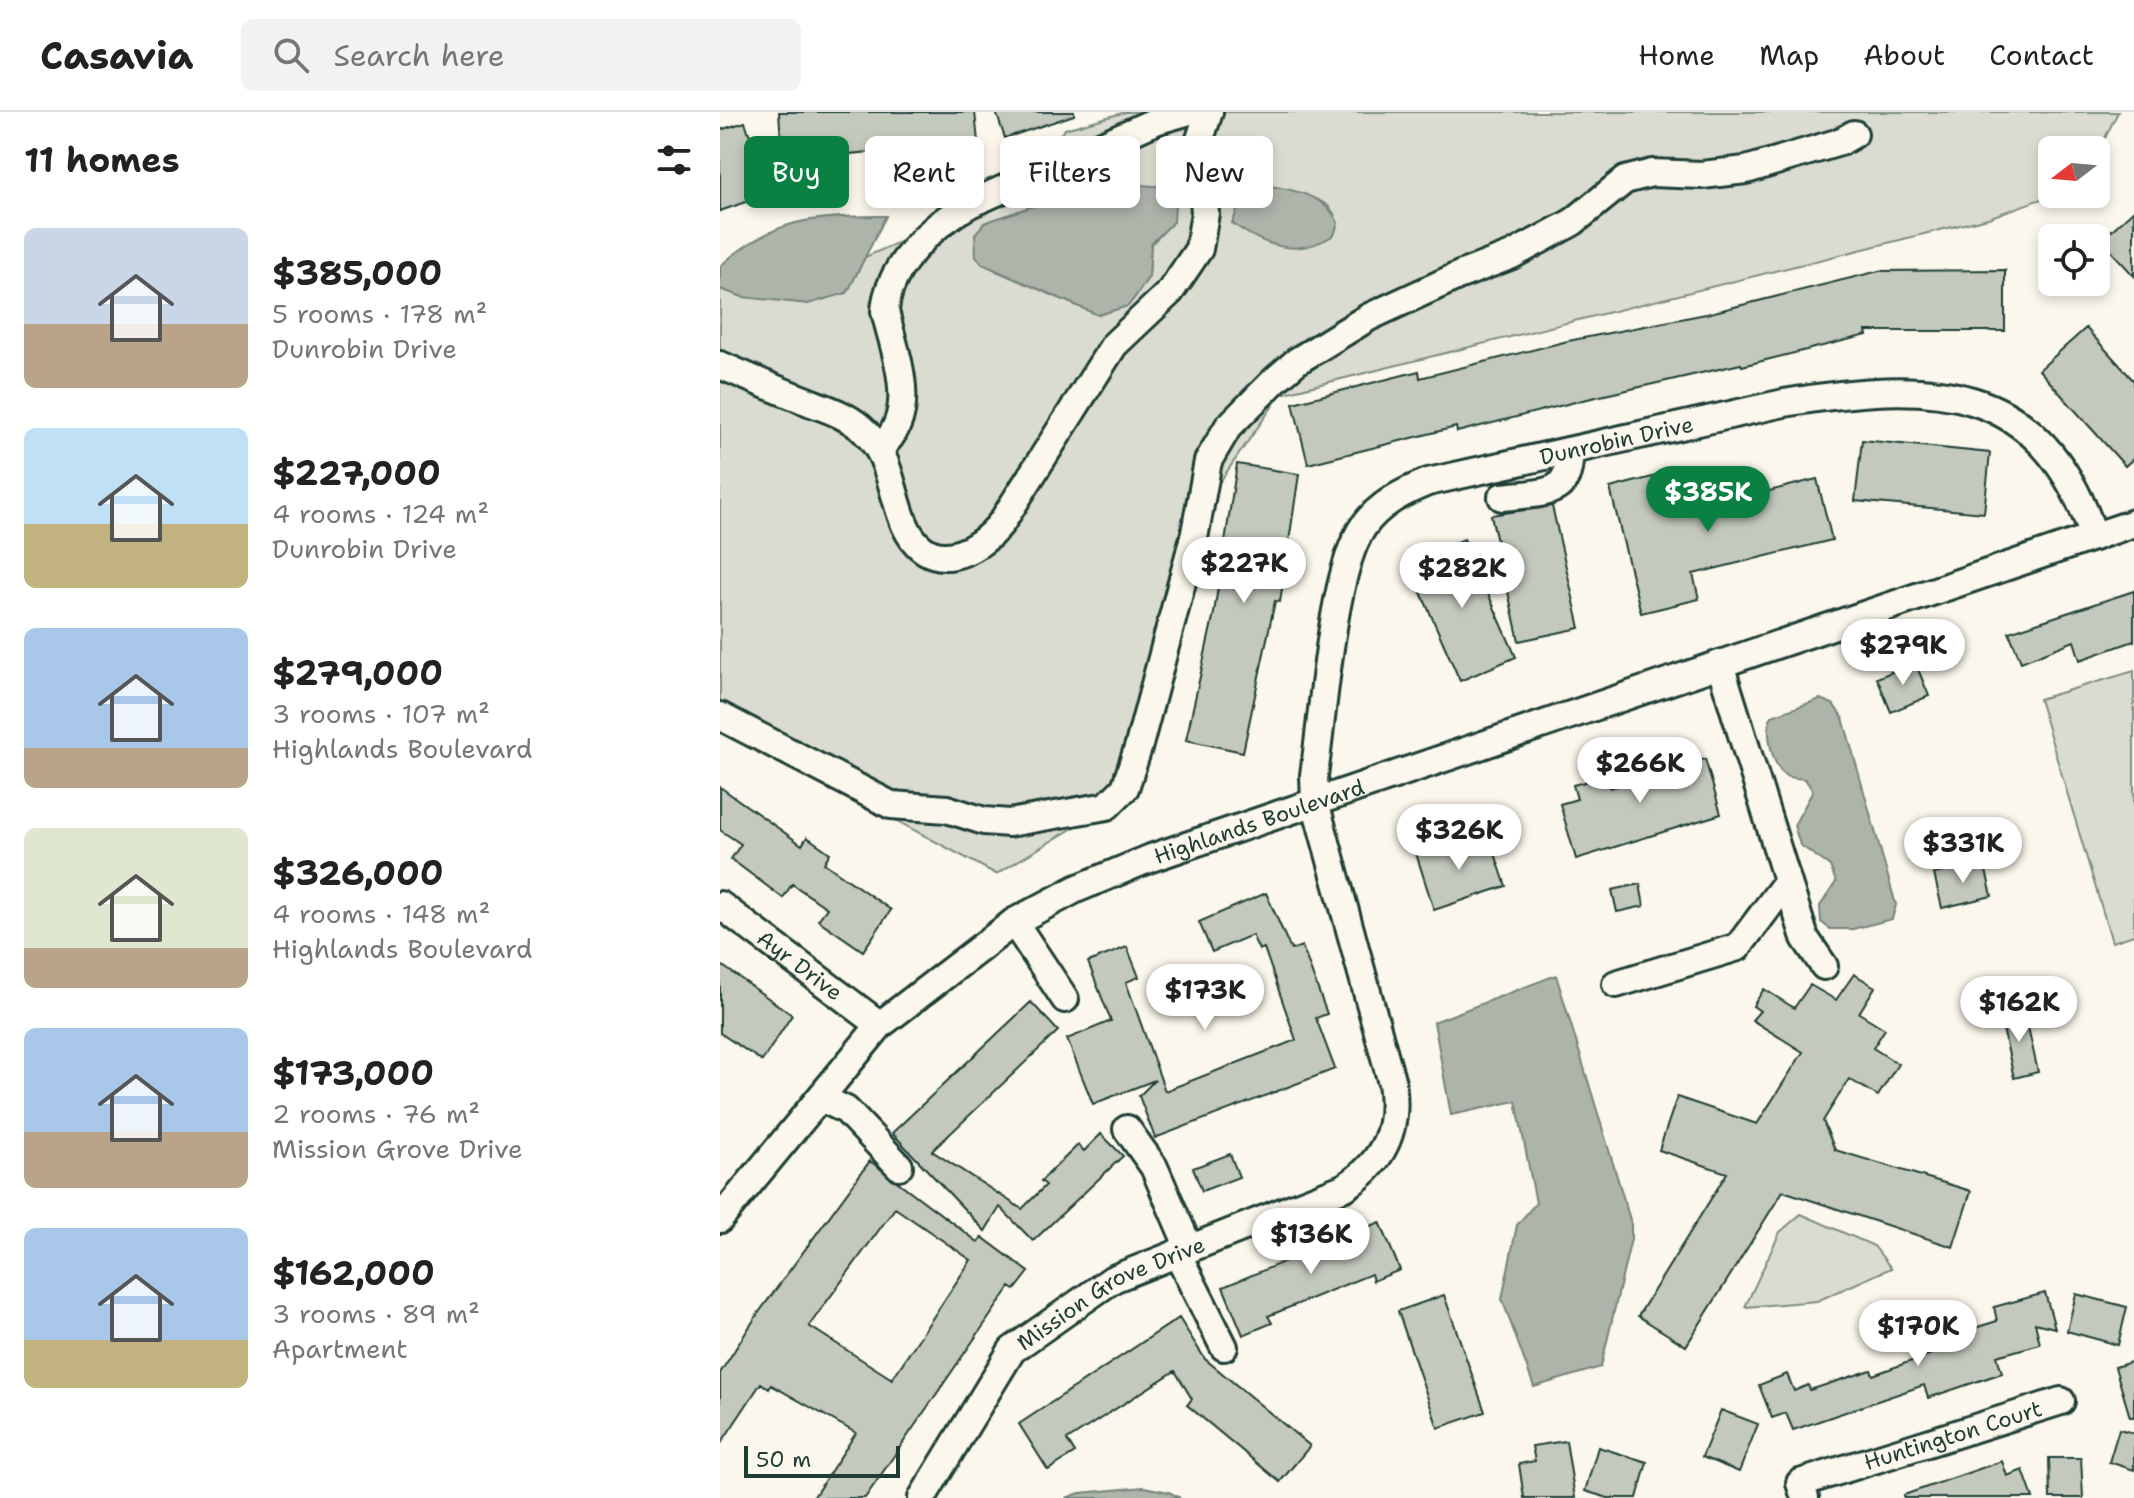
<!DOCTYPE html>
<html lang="en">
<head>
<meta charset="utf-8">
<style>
  body { margin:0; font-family:"Shantell Sans",sans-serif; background:#f2f2f2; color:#222; height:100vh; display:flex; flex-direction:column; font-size:30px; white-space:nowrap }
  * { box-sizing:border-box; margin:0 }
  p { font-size:26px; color:#767676 }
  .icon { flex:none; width:44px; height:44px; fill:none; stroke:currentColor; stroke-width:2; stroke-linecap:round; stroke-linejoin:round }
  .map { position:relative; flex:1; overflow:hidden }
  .details { display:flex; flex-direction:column; background:#fff; width:720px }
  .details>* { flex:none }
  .guide { position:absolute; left:24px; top:24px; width:760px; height:72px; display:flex; gap:16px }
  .needle { width:52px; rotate:254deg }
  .controls { position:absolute; left:1318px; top:24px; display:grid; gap:16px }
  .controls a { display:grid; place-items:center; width:72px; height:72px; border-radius:12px; background:#fff; box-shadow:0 4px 12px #0003; font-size:40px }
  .scale { position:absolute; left:24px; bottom:20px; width:156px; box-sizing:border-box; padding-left:8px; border:4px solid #1f3d34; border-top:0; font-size:22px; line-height:28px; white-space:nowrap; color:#1f3d34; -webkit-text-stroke:6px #fbf7ec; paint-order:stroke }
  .price { position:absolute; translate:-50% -68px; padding:0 18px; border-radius:28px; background:#fff; color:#222; font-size:26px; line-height:52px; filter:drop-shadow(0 2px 4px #0008) }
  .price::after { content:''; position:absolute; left:50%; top:48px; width:24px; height:18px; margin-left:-12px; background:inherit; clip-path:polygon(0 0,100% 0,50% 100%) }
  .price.current { background:#0b8043; color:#fff }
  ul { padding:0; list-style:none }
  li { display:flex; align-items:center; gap:24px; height:200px; padding:0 24px }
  li span { display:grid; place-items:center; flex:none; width:224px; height:160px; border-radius:12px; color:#555 }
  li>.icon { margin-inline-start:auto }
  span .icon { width:96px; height:96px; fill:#fffc; stroke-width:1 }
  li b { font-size:34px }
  h2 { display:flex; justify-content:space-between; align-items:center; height:96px; padding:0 24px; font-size:34px }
  .tag { padding:0 28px; border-radius:12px; background:#fff; box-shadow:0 4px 12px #0003; font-size:28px; line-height:72px }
  .tag.current { background:#0b8043; color:#fff }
  header { display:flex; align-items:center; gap:48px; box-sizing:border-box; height:112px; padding:0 40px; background:#fff; border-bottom:2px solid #e0e0e0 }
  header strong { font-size:38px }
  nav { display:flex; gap:44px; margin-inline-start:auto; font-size:28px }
  .search { width:560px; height:72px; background:#f2f2f2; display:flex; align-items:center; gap:20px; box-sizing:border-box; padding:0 28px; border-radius:12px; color:#767676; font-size:30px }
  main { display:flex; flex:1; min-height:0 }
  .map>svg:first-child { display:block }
  .green { fill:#dbdcd1; stroke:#7d8c82; stroke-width:2; fill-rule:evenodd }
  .water { fill:#adb4aa; stroke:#74847b; stroke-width:2 }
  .building { fill:#c4c9be; stroke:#1f3d34; stroke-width:2; fill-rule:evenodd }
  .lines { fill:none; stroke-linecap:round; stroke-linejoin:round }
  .minor-casing { stroke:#1f3d34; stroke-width:32 }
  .minor { stroke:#fbf7ec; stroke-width:26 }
  .labels { text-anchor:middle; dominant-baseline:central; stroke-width:6; stroke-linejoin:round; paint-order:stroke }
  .street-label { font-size:22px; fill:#1f3d34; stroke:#fbf7ec }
</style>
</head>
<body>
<header>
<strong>Casavia</strong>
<div class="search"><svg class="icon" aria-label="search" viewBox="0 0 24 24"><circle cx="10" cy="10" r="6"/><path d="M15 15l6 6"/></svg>Search here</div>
<nav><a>Home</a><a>Map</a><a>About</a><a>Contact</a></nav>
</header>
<main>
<section class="details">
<h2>11 homes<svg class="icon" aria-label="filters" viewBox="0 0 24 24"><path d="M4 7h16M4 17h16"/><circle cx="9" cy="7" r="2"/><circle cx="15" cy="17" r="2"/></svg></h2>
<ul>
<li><span style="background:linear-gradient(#c9d6e8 60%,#b9a48a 0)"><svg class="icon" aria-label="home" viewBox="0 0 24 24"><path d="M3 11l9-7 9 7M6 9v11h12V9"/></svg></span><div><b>$385,000</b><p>5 rooms · 178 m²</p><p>Dunrobin Drive</p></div></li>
<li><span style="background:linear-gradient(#bfe0f5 60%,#c2b280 0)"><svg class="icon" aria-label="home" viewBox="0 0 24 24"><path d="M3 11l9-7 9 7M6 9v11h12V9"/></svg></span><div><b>$227,000</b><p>4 rooms · 124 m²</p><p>Dunrobin Drive</p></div></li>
<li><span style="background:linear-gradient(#a9c7e8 75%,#b9a48a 0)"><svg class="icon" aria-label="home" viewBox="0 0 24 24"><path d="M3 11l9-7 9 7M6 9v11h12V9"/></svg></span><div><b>$279,000</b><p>3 rooms · 107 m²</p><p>Highlands Boulevard</p></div></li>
<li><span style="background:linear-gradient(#dfe7d0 75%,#b9a48a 0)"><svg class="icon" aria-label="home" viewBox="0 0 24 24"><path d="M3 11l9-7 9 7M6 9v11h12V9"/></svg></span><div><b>$326,000</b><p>4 rooms · 148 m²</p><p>Highlands Boulevard</p></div></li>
<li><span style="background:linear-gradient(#a9c7e8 65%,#b9a48a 0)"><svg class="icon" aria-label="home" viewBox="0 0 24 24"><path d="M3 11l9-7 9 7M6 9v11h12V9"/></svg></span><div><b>$173,000</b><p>2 rooms · 76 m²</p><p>Mission Grove Drive</p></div></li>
<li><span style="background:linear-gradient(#a9c7e8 70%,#c2b280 0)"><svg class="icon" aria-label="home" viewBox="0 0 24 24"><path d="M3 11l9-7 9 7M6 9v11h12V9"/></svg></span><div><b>$162,000</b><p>3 rooms · 89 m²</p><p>Apartment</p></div></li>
</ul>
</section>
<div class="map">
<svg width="1414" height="1386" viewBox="0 0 1414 1386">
  <rect width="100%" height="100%" fill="#fbf7ec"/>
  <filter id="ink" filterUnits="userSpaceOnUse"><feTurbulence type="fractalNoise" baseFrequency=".0125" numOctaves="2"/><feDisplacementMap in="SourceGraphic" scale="16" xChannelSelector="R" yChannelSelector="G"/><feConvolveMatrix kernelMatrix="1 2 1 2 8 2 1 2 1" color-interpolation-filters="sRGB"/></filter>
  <g filter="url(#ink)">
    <path class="green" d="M406,0h992l-22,44v-6h-44l3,44 -67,24 -707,176 -62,89 -94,314 -129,77 -114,-61 -162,-99v-425l23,8 104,-4 18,-36 141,-62 59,-66zM375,79l77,3 2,27 -23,23 -2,33 -11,16 -10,13 -30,9 -102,-44 -12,-48 90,-31zM515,81c30,1 115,-8 99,42l-101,-12 5,-12z
      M1414,559v264l-22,7 -73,-243z
      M1081,1102l73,32 17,22 -74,33 -72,6 35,-75z"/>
    <path class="water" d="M517,70c33,4 87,6 101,41l-4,12c-36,23 -69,12 -102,-12 8,-16 9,-26 -6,-36z
      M407,72l39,3 9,16 -1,18 -23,23 -2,32 -11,17 -10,13 -30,9 -116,-51 -6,-8 -1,-22 9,-11 90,-31z
      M166,104l-39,77 -39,11 -65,-7 -23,-8v-23c56,-50 94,-49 166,-50z
      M1100,587l13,5 10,14 53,187 -4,14 -39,10h-23l-9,-7 -1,-16 16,-24 -6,-16 -30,-21 -6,-20 19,-34 -8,-12c-5,-1 -14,-1 -19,-3 -14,-9 -22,-48 -14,-60z
      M836,863l75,248v16l-30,128 -67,20 -32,-88 15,-74 19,-22 -20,-102 -65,14 -17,-93z
      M424,1375l25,5 11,6h-114l14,-5z"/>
    <path class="building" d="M59,0h196l3,30 -204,19 9,28 -63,22v-81l25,-8 10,28 26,-9z
      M276,0h78v3l-69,23z
      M1414,98v66l-33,-36z
      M1285,158v61h-139l1,4 -125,31 -1,-2 -158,36 -126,32 -1,-5 -148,37 -15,-61 126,-32 1,7 148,-37 138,-27 173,-43z
      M1366,216l48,53v77l-9,8 -86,-96z
      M1142,328l128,13 -6,60 -129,-12z
      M517,352l62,10 -19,128 -5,-1 -32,151 -57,-12 28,-127z
      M948,361l10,41 139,-35 15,61 -139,34 6,25 -58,14 -31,-125z
      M832,394l28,122 -61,13 -28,-126z
      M744,427l52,118 -56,24 -52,-118z
      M1414,479v50l-54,19 -6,-19 -53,21 -12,-30z
      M1195,550l14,34 -38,16 -14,-34z
      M964,638l4,14 17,-5 16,55 -145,45 -16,-55 17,-5 -4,-14 34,-9 3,12 45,-14 -4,-14z
      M0,675l82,58 5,-8 23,16 -6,10 67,47 -28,41 -45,-31 9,-12 -35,-24 -9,14 -52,-39 10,-15 -21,-14z
      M722,726l5,15 43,-14 16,47 -72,24 -20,-63z
      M1264,750l8,34 -50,12 -8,-34z
      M920,772l4,22 -27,6 -5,-22z
      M546,781l25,57 11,-4 25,68 -11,4 19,51 -180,69 -16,-42 16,-16 -62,24 -26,-65 44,-18 -23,-59 39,-15 12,30 -13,5 39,109 131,-51 -32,-92 -5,2 -7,-15 -40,17 -13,-30z
      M0,852l72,51 -30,46 -42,-28z
      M1134,862l21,13 -16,26 26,16 -12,19 25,16 -20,32 -29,-17 -26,42 12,29 136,41 -18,56 -170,-56 -97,155 -48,-30 89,-143 -68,-23 18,-53 80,27 46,-72 -51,-32 8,-9 -7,-5 11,-17 30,19 16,-23 26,15z
      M311,890l27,29 -126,120 90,58 24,-24 -5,-4 37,-36 6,6 17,-17 22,22 -90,85 -33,-34 -15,24 -93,-98z
      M1304,897l14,63 -24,6 -14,-63z
      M510,1042l9,23 -37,14 -9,-23z
      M150,1049l108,81 4,-5 47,35 -14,18 -5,-3 -145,211h-52l43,-65 -85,-48 -2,4 -8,-6 -41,62v-72l37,-58zM175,1096l76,52 -79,119 -83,-53z
      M660,1110l20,48 -27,11 -2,-7 -103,42 4,7 -29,12 -20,-48z
      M1325,1181l10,35 -20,-5 5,21 -43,12 5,17 -74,25 -4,-13 -131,45 -7,-17 -14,5 -13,-33 28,-11 7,17 14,-6 2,5 61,-20 2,5 69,-25 -3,-11 58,-18 -3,-14z
      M1356,1182l51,13 -9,38 -51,-14z
      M724,1183l41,117 -47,16 -40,-117z
      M459,1206l26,41 105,87 -30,36 -93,-77 5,-6 -17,-28 -108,69 8,13 -27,17 -29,-46z
      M1414,1249v56h-4l-15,-50z
      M1001,1298l37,14 -19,48 -37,-15z
      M1399,1317l15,4v37l-25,-8z
      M846,1329l9,57h-51l-5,-34 16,-3 -3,-15z
      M878,1335l49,15 -10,36h-29l-23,-7z
      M1329,1346h32l2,40h-33z
      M1282,1349l5,15 16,-6 10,28h-129v-3z"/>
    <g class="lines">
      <defs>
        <g id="minor">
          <path d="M0,253c26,11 52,23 79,33 21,9 43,14 61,29 31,26 30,63 45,98 23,52 71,30 97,-3l112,-177 56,-53 29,-43 6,-36 -5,-74 9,-27"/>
          <path d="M160,336c41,-35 15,-93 5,-137 3,-45 48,-87 85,-107l188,-84 28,-8"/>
          <path d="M782,385c38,-5 70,2 67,-46"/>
          <path d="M1000,552l85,274 19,28"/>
          <path d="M0,604l171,89 56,4 37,12 25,2 98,-17 18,-18 14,-43 56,-212 13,-72 20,-34 47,-47 22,-19 72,-44 91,-42 52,-20 61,-33 52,-42 27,-7 50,2 44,-5 94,-28 14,-8"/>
          <path id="s1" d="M0,793l160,120"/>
          <path d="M294,810l51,77"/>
          <path d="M896,872l122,-37 48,-64"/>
          <path d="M103,987l23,11 53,56"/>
          <path d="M407,1017l27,38 35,81"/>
          <path id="s2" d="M0,1107l160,-194 134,-103 62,-33 75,-31 983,-335"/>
          <path d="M457,1141l47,94"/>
          <path id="s3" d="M202,1386l90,-148 101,-71 232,-92c39,-25 54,-58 47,-104l-77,-281 -1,-27c9,-59 18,-204 49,-248 16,-23 40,-35 65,-45l356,-79c145,-24 257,-25 310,134"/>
          <path id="s4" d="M1085,1386l-5,-15 261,-82"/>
        </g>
      </defs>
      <use href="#minor" class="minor-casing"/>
      <use href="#minor" class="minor"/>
    </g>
  </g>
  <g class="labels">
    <g class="street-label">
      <text stroke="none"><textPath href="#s3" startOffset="1514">Dunrobin Drive</textPath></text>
      <text stroke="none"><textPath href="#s2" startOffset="686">Highlands Boulevard</textPath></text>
      <text stroke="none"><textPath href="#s1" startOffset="100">Ayr Drive</textPath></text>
      <text stroke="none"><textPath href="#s3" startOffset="288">Mission Grove Drive</textPath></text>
      <text stroke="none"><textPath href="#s4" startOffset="176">Huntington Court</textPath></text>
    </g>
  </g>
</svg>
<div class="controls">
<a><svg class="needle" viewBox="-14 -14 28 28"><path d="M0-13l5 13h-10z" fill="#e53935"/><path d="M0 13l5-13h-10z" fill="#767676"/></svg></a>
<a><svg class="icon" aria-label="locate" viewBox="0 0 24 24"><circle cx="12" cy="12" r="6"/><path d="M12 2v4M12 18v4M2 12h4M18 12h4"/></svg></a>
</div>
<div class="scale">50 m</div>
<b class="price current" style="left:988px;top:422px">$385K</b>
<b class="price" style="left:524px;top:493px">$227K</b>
<b class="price" style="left:742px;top:498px">$282K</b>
<b class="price" style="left:1183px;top:575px">$279K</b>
<b class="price" style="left:920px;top:693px">$266K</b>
<b class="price" style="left:739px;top:760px">$326K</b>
<b class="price" style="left:1243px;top:773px">$331K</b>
<b class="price" style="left:485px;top:920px">$173K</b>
<b class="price" style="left:1299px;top:932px">$162K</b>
<b class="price" style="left:591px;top:1164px">$136K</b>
<b class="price" style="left:1198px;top:1256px">$170K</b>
<div class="guide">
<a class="tag current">Buy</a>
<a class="tag">Rent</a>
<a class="tag">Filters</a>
<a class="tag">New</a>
</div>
</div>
</main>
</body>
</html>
